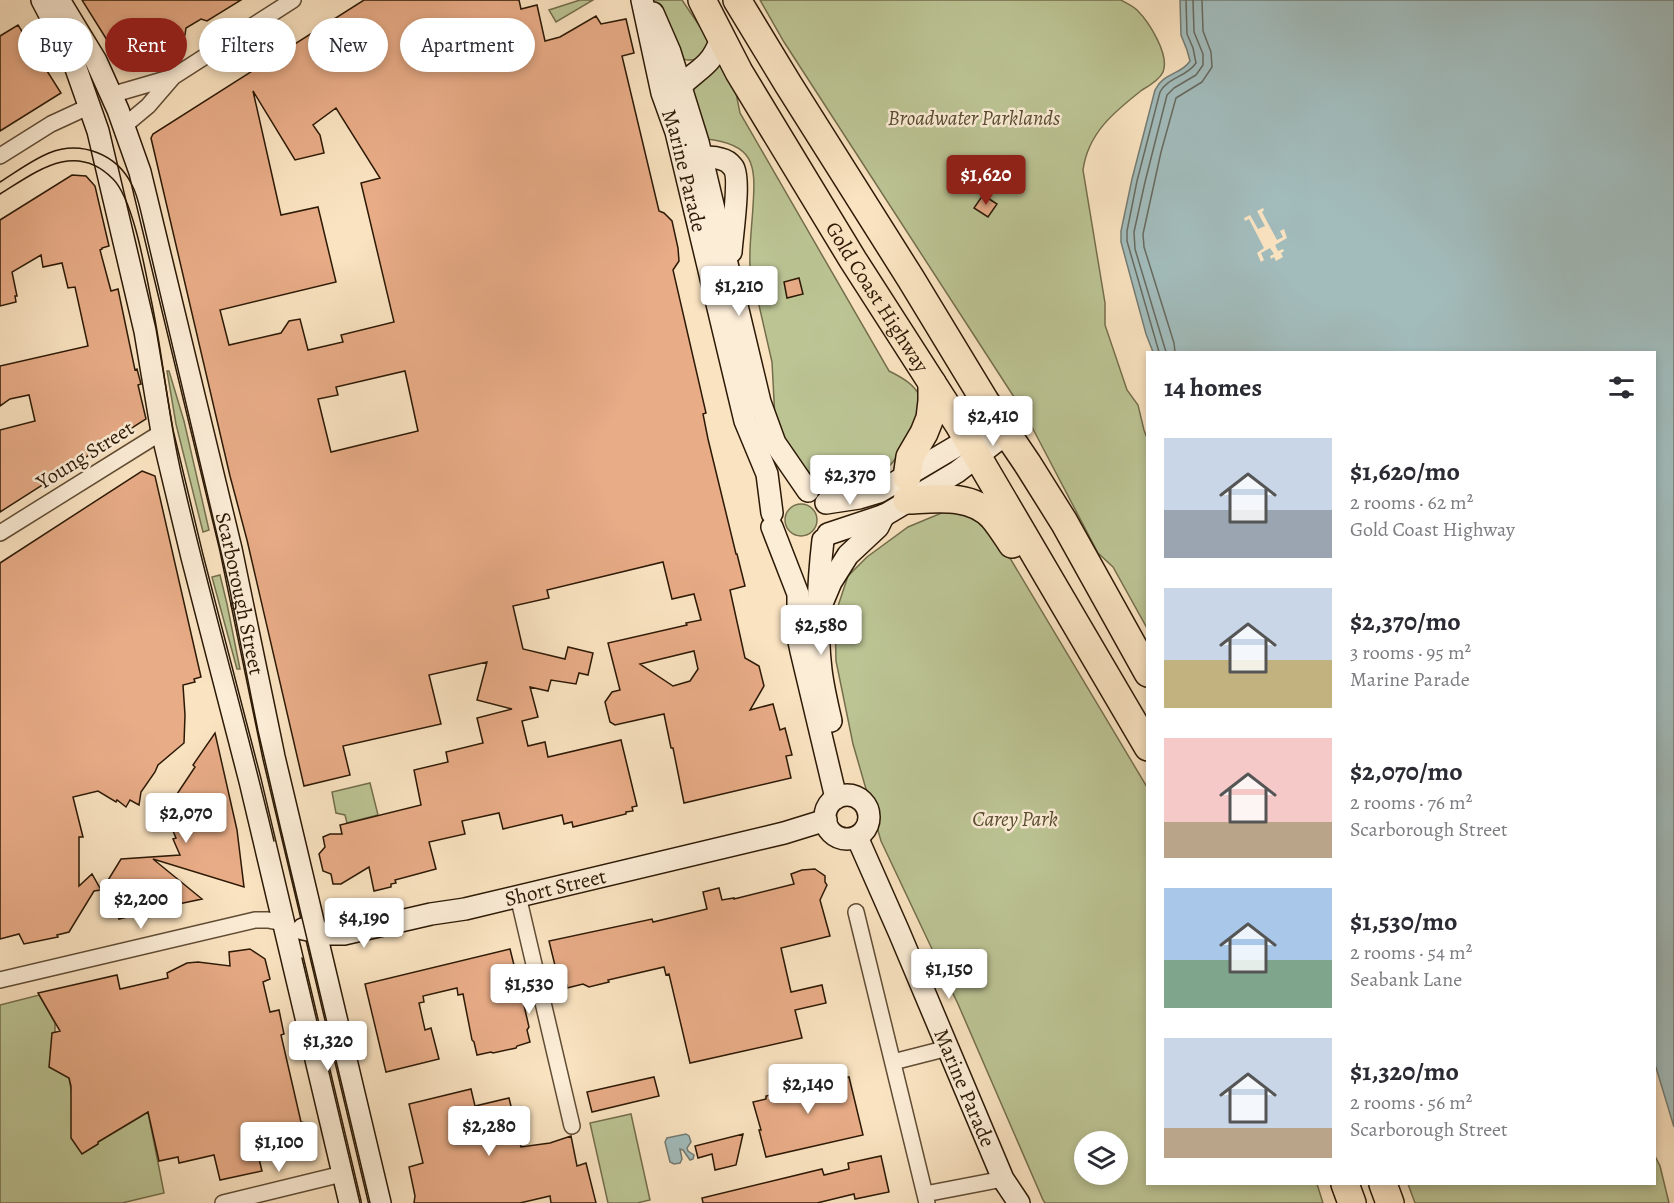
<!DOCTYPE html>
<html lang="en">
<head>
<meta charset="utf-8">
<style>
  body { margin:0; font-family:Alegreya,serif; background:#f2f2f3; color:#2b2b33; height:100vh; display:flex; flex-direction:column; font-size:22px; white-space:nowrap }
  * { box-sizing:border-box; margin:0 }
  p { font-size:20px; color:#7c7c81 }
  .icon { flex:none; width:33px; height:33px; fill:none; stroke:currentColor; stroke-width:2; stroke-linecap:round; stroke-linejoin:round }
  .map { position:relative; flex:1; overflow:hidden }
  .side { position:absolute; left:1146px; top:351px; width:510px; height:834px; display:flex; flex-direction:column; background:#fff; border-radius:0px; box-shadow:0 3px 9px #0003 }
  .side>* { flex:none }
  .top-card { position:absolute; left:18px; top:18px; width:570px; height:54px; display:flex; gap:12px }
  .buttons { position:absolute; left:1074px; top:1131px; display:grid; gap:12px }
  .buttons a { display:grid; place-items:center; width:54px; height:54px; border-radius:50%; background:#fff; box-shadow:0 3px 9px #0003; font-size:30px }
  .price { position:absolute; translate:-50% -51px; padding:0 14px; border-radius:6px; background:#fff; color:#222; font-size:20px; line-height:39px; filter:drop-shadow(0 2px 3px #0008) }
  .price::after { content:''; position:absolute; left:50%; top:36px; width:18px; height:14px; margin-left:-9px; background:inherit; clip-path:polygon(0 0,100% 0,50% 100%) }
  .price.current { background:#8f2418; color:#fff }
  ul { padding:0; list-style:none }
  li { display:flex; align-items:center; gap:18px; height:150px; padding:0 18px }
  li span { display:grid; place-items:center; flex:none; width:168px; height:120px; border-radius:0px; color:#555 }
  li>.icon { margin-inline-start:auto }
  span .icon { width:72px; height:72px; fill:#fffc; stroke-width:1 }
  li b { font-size:26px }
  h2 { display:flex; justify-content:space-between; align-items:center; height:72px; padding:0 18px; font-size:26px }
  .pill { padding:0 21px; border-radius:27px; background:#fff; box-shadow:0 3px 9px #0003; font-size:21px; line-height:54px }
  .pill.current { background:#8f2418; color:#fff }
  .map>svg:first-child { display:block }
  .green { fill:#bcc494; stroke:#746e4c; stroke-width:1.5; fill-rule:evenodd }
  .water { fill:#a2bcbc; stroke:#737b73; stroke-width:1.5 }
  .pier { fill:#fae3c1 }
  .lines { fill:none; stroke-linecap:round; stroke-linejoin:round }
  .shore { stroke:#676a60; stroke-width:1.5 }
  .building { fill:#e8ac87; stroke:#2c1905; stroke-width:1.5; fill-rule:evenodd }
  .street-casing { stroke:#604c34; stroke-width:18 }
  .secondary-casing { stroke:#2c1905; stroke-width:24 }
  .highway-casing { stroke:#2c1905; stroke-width:30 }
  .street { stroke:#fcedd7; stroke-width:15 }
  .secondary { stroke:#fcedd7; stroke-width:21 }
  .highway { stroke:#fae3c1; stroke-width:27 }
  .tram { stroke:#2c1905; stroke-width:1.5 }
  .labels { text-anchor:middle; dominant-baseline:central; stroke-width:5; stroke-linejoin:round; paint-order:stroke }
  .park-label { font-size:21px; font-style:italic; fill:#574c30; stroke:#fcedd7 }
  .street-label { font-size:21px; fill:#2c1905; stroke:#fcedd7 }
</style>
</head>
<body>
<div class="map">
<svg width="1674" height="1203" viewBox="0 0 1674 1203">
  <rect width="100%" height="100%" fill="#fae3c1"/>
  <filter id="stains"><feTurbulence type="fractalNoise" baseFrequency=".00333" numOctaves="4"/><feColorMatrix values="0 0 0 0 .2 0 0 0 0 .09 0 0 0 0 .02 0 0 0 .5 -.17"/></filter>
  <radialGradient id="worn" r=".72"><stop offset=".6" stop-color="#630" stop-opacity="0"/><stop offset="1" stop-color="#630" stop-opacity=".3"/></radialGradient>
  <path class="green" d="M580,0h13l-37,22 -7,-12z
    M653,0h29l25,37 1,8 -10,14c-10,2 -14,2 -22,-5z
    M760,0h361c5,3 12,6 16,10 12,12 33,45 26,62 -3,7 -14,14 -21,18 -28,22 -54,43 -59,80l22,133v22l22,65 11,15 6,25 3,8v190l-34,-61 -15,-14 -65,-124 -19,-32 -230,-355z
    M721,60l12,18 7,35 149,258c14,7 25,13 32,27l-9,37 -19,27 -12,13 -11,8 -12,5 -13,2 -11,-1 -11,-4 -11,-9 -23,-27 -14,-30 -3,-57 -22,-96c-1,-20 2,-40 3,-60 3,-42 1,-62 -47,-67l-18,-51z
    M167,371h2l15,50 25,109 -6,2 -27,-108z
    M785 520a16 16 0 1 1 32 0a16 16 0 1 1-32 0Z
    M951,509l28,10 16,14 152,254 1,397h169l6,19h-278l-2,-3 -85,-196 -77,-163 -28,-97 -17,-83 -1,-46 13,-39 19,-19 41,-30zM1084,1142h34v32h-34z
    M220,575l7,29 13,65h-3l-25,-92z
    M370,783l8,32 -31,8 -2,-8 -9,-2 -4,-21z
    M39,995l16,28v9l-3,1 17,45 13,75 16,-9v-2l50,-30 16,81 -42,10h-122v-198z
    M631,1114l19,86 -13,3h-29l-18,-80z
    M1655,1156l5,10 9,37h-254l-7,-19h246z"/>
  <path class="water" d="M1180,0h494v1127l-20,-66v-709h-501l-7,-18 -25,-92v-11l11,-52 23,-89c9,-18 26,-15 35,-29l-3,-11 -6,-15z
    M686,1134l3,2 2,6 -4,6 1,3 6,4 -1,4 -3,1 -7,-10 -3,-1 2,10 -2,4 -6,1 -4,-2 -5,-20 2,-4z"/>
  <path class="pier" d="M1263,208l1,2 -2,2 15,28 6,-3 -3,-6 4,-2 3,9 -12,7 3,6 5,-2 1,2 -3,2 2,4 -7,4 -2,-4 -3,2 -1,-3 4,-2 -4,-6 -9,5 3,7 -3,2 -4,-9 7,-5 -15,-29 -4,2 -1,-3 6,-3 8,14 7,-3 -8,-15z"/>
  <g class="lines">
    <path class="shore" d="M1159,352l-32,-111v-10l10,-50 23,-89c8,-15 27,-15 36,-29l-3,-15 -6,-14 -1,-34
      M1166,352l-31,-103 -1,-17 11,-50 22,-87 7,-7 22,-13 7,-10v-11l-9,-22 -1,-32
      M1175,352l-1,-9 -30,-96 -1,-13 18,-82 15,-54 26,-16 10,-15 -1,-15 -8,-21 -1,-31"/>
  </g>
  <path class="building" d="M82,0h159l-34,21 -6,-2 -15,9 -1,7 -27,16 -17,-3v2l-34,-10z
    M364,0h155l2,9 16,-4 8,36 15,-4 36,-21 5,8 25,-5 8,34 -12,3 37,155 5,2 8,8 6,27 1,13 -6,9 33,143 -3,1 5,25 28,115h1l8,32 -15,4 15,68 14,8 5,20 -14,24 23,-6 7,26 5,-2 7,27 -6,1 5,22 -107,25 -11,-55h-2l-7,-34 -49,11 -5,-3 -5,-20 7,-10 8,-2 -12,-47 79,-18 -1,-2 15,-3 -7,-26 -22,5 -9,-37 -116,28 2,8 -36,8 10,43 42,10 3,-12 25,6 -5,22 -9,-2 -3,11 -25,-4 -3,11 -18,-4 8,30 -16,4 6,25 17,-4 3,15 73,-17 16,66 -5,1 1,4 -7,1v2l-53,13 -1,-5 -8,2 -2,-9 -59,14 -4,-16 -37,8 3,13 -36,8 7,27 -41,11 1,3 -5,1v3l-17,4 -5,-24 -28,17h-8l-2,-10 -8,-3 -4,-17 6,-7 -2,-10 7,-3h12l-2,-9 81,-20 -7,-35 34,-8 -2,-10 37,-9 -6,-25 35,-9 -35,-9 10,-38 -58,13 12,49 -98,22 7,29 -46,11 -57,-246 -17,-64 -79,-338 2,-4zM253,91l42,69 29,-7 -4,-18 -7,-10 23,-17 44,70 -19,5 33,139 -53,13 2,7 -35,8 -8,-31 -11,2 -8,12 -52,12 -9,-35 116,-28 -18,-75 -37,8zM405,371l13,60 -87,21 -13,-53 20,-4 -2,-8zM694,651l4,18 -8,12 -17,5 -33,-22z
    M18,25l43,68 -61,38v-95z
    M72,175l14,1 9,10 14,60 -7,2v1l-2,1 11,41 7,-2 17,81 2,-1 4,15 -3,1 8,34 -146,93v-82l35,-9 -6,-26 -19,4 -10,7v-40l88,-20 -13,-59 -7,1 -6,-25 -19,4 -2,-12 -29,17 5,24h-2l1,6 -16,4v-86z
    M983,195l14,9 -9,13 -14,-9z
    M799,278l4,16 -16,4 -3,-16z
    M142,471l13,5 46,201 -7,2 1,3 -12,3 2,30 -1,28 -26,22 -3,7 -14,20 -2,13 -9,-5 -4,7 -9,-7 -1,2 -18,-11 -25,6 10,40h-4v49l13,-12 9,16 -7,1 -25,41 -12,3 1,2 -34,7 -5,-10 -19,5v-376z
    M215,733l22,97 7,57 -91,-28 49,40 -38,8v4l-17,7 -4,-5 -24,6 -7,-31 -10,2 19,-31 59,-4 -7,-16 3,-1 -11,-26 30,-45 -2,-2z
    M815,869l10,7v6l2,3 -7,15 10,36 -49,12 10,44 31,-7 4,18 -31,7 7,28 -112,25 -21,-89 -3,1 -2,-8 -56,13 1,2 -20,5 -6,-3 -16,4v-3l-7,1 -11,-45 103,-22 1,3 54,-13 -4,-17 16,-4 3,12 12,-2v1l60,-15 -3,-10 11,-4z
    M250,949l15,10 5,20 -7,3 7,30 9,-2 5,24 -3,1 20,87 5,1 -9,30 -14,-4 -25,6 4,16 -42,9 -6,-25 -35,8 -1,-6 -19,4 -11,-49 -50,30v2l-16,10 -11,-16v-52l-2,-8 -20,-11 3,-34 8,-2 -22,-38 79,-18 3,14 48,-11 -1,-5 20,-10 11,-1 32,4 -1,-14z
    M510,949l8,32h-2l4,19 3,1 6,26 -2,3 3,12 -13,4 -1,2 -23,5 -2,-1 -14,3 -3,-13 -2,-2 -9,-46 -5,1 -1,-7 -34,8 1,6 -5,1 6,27 6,-2 8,31 -53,13 -21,-88z
    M824,1069l2,10 2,-1 1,3 20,-4 14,58 -97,22 -7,-27h2l-8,-28 13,-3v-3l36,-8 -1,-4h3l-2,-10z
    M654,1077l5,19 -67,16 -5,-20z
    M471,1089l4,17 34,-8 12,49 29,-4 21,-7 6,30 9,-3 10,40h-45l-1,-7 -30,7h-106l1,-7 -6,-29 14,-4 -14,-59z
    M743,1134l-7,31 -21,5 -3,-16 -14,4 -3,-12z
    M881,1156l8,36 -34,7 -1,-5 -37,9h-114l-1,-5 120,-29 2,6 25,-6 -1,-6z"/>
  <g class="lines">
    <defs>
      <path id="street" d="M111,95l62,-18 120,-77
        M124,126l24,-20 25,-29
        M0,156l51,-32 39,-18
        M0,533l162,-101
        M518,896l54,230
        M856,912l71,291
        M0,980l255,-60h13l15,3
        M893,1062l55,-14
        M925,1194l78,-15
        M223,1203l119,-29"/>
      <g id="secondary">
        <path d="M42,0l30,57 26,74 47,200 17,101 30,125 58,224 100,422"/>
        <path id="s1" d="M59,0l37,61 22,49 22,62 91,377 43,208 106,446"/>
        <path id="s2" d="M642,0l20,93 14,39 69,289 22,53 5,39"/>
        <path d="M653,13l17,39 28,90 62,260 15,41 33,48"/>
        <path d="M674,96c7,-15 23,-22 34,-34 7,-7 10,-16 14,-25"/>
        <path d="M692,168c10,-10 15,-13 29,-9 5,1 9,4 12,8 8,10 -1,69 -2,85"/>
        <path d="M826,503l33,-5 20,-6 120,-71"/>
        <path d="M772,527l26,67v43l3,14 35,147"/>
        <path d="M828,534l57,-19 72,-43 50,-39"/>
        <path d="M823,540c-5,43 -7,87 -2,130 2,17 6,34 10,51"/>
        <path d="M823,601l8,-19 17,-27 30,-28 6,-12"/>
        <circle cx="847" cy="817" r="22"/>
        <path id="s3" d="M857,837l42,95 104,247 16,24"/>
        <path id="s4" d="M303,929l26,5h15l87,-20 34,-5 319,-76 42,-13"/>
      </g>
      <g id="highway">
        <path id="s5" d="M702,0l37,72 114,188 106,165 189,322"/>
        <path d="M737,0l51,84 123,195 74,122 42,62 37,59 84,151"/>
        <path d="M907,477l3,-20 14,-24 6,-15 2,-17v-18"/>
        <path d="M907,500c28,-1 64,-7 86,17 7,8 13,18 19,27"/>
        <path d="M1345,1184l7,19"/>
        <path d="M1383,1184l7,19"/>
      </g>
    </defs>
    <use href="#street" class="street-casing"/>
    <use href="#secondary" class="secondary-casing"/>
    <use href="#highway" class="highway-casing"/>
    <use href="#street" class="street"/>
    <use href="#secondary" class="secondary"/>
    <use href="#highway" class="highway"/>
    <path class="tram" d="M0,182c16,-10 32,-22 49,-29 32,-13 68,1 83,32 6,11 8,24 11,36l86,365 29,145 22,95 90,377
      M0,194c36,-22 75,-54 113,-15 20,20 32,90 38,120 12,57 17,116 30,173 28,124 64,246 93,369
      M302,958l58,245"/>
  </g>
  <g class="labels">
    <g class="park-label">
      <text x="974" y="118">Broadwater Parklands</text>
      <text x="1015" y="819">Carey Park</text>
    </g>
    <g class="street-label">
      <text stroke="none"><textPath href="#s2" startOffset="176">Marine Parade</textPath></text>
      <text stroke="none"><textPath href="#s5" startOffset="345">Gold Coast Highway</textPath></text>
      <text transform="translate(85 455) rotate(-32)">Young Street</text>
      <text stroke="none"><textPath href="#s1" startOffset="624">Scarborough Street</textPath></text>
      <text stroke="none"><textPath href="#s4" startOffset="258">Short Street</textPath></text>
      <text stroke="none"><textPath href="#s3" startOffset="273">Marine Parade</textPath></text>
    </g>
  </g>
  <rect width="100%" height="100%" filter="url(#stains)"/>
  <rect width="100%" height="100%" fill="url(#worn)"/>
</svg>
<div class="buttons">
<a><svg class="icon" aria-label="layers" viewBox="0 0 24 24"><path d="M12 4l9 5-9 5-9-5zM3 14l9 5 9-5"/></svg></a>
</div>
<b class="price current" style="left:986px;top:206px">$1,620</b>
<b class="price" style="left:739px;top:317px">$1,210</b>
<b class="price" style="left:993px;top:447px">$2,410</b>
<b class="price" style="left:850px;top:506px">$2,370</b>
<b class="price" style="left:821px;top:656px">$2,580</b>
<b class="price" style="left:186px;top:844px">$2,070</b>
<b class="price" style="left:141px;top:930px">$2,200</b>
<b class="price" style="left:364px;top:949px">$4,190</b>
<b class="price" style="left:949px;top:1000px">$1,150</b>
<b class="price" style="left:529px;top:1015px">$1,530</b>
<b class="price" style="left:328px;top:1072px">$1,320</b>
<b class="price" style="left:808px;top:1115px">$2,140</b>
<b class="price" style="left:489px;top:1157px">$2,280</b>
<b class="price" style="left:279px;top:1173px">$1,100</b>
<div class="top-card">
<a class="pill">Buy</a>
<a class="pill current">Rent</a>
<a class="pill">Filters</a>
<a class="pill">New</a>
<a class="pill">Apartment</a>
</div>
<section class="side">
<h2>14 homes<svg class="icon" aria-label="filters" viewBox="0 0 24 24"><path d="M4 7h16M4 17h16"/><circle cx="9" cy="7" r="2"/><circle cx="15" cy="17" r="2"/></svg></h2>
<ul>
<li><span style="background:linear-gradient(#c9d6e8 60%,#9aa5b1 0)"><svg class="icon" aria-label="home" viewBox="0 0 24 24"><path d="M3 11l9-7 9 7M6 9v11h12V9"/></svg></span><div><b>$1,620/mo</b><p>2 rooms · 62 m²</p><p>Gold Coast Highway</p></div></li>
<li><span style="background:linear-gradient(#c9d6e8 60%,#c2b280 0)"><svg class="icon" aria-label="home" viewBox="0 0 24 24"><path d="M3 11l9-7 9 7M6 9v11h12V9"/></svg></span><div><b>$2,370/mo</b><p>3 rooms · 95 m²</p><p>Marine Parade</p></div></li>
<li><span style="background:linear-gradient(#f6c9c9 70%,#b9a48a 0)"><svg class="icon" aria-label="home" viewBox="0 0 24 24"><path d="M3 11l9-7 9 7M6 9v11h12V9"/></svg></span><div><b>$2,070/mo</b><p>2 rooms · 76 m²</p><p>Scarborough Street</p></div></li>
<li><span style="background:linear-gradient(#a9c7e8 60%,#7fa58c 0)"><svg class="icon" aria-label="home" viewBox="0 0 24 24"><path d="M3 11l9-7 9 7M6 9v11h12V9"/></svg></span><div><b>$1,530/mo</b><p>2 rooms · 54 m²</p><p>Seabank Lane</p></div></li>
<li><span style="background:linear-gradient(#c9d6e8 75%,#b9a48a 0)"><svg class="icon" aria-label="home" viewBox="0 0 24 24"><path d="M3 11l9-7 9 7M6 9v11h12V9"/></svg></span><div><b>$1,320/mo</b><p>2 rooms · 56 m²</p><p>Scarborough Street</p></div></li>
</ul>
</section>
</div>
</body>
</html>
